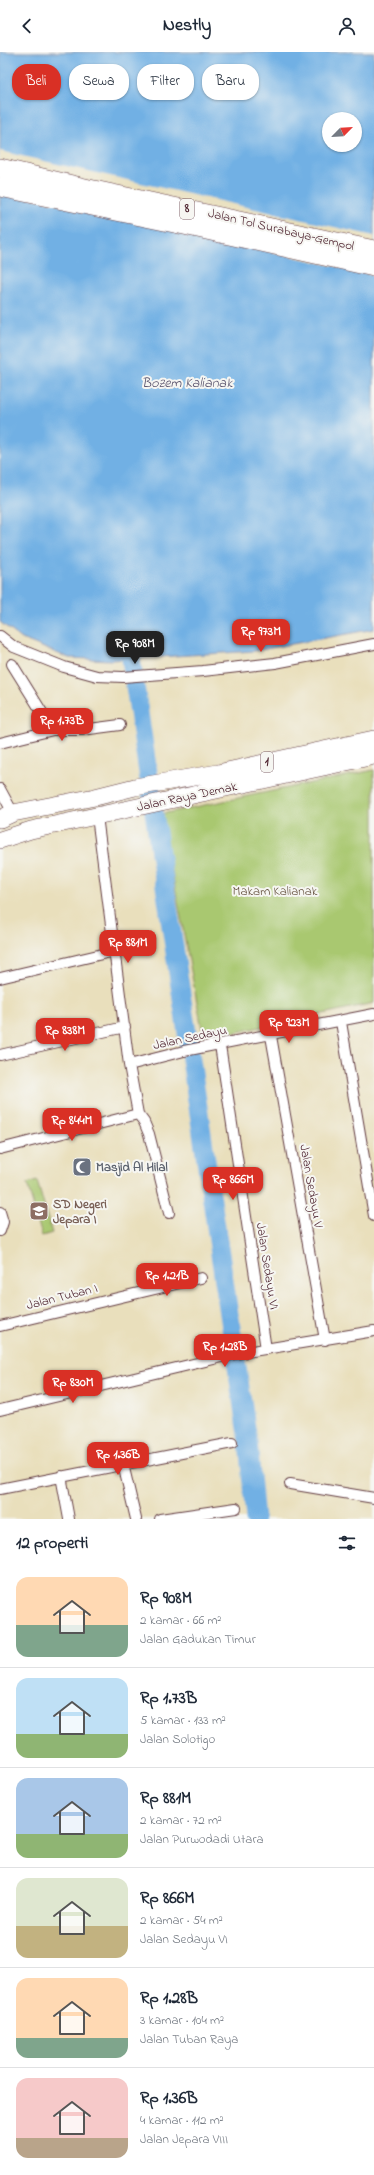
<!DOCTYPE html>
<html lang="id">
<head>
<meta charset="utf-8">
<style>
  body { margin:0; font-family:"Indie Flower",sans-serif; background:#f2f2f3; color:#1f2937; height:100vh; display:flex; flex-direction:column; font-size:15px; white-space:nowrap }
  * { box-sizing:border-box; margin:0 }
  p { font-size:13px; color:#747a83 }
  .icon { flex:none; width:22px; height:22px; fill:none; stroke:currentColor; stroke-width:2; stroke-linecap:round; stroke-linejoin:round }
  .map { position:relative; height:1467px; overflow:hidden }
  .panel { display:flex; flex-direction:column; background:#fff; flex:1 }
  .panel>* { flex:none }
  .banner { position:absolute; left:12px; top:12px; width:350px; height:36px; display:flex; gap:8px }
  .needle { width:26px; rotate:66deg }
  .buttons { position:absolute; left:322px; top:60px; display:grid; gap:8px }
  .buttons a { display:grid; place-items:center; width:40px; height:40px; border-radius:50%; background:#fff; box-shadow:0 1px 3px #0004; font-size:20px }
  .price { position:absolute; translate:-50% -34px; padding:0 9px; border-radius:8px; background:#d93025; color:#fff; font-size:13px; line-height:26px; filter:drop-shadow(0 1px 2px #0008) }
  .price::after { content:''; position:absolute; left:50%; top:24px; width:12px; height:9px; margin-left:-6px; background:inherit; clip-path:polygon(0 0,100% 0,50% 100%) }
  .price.selected { background:#222; color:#fff }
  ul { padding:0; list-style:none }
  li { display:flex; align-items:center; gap:12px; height:100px; padding:0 16px }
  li+li { border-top:1px solid #e0e1e3 }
  li span { display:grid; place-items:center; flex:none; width:112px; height:80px; border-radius:12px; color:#555 }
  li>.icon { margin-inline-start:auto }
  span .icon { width:48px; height:48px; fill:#fffc; stroke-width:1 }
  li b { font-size:17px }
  h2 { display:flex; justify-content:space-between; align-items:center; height:48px; padding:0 16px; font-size:17px }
  .chip { padding:0 14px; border-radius:16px; background:#fff; box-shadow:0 1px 3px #0004; font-size:14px; line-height:36px }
  .chip.selected { background:#d93025; color:#fff }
  header { display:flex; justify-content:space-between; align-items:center; height:52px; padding:0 16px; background:#fff; font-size:18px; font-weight:700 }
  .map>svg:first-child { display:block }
  .green { fill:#a9c870; stroke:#7a744e }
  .water { fill:#71b0e4; stroke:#5e6888; fill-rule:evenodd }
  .pier { fill:#e9dfbc }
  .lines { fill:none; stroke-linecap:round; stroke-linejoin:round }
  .river { stroke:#71b0e4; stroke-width:19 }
  .minor-casing { stroke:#623c41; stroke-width:12 }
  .trunk-casing { stroke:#623c41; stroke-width:18 }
  .motorway-casing { stroke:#623c41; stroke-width:20 }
  .minor { stroke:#fff; stroke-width:10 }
  .trunk { stroke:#fff; stroke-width:17 }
  .motorway { stroke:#fff; stroke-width:19 }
  .labels { text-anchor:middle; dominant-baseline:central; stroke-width:4; stroke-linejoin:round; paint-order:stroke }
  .shield { fill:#f6f6f2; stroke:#7e6067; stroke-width:1 }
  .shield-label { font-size:12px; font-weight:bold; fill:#4a1f2b }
  .street-label { font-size:13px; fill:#4a1f2b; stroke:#f6f6f2 }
  .park-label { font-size:13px; fill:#665240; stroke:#f6f6f2 }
  .worship-label { font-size:13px; font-weight:bold; fill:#5b616d; stroke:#f6f6f2; text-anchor:start }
  .education-label { font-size:13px; font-weight:bold; fill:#785e54; stroke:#f6f6f2; text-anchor:start }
  .water-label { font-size:14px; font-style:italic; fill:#58526c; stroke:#f6f6f2 }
</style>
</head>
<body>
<header><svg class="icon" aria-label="back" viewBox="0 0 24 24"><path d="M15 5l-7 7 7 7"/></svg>Nestly<svg class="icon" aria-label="person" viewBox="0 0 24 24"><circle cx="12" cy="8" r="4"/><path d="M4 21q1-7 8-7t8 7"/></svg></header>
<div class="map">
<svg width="374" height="1467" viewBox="0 0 374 1467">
  <rect width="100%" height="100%" fill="#f6f6f2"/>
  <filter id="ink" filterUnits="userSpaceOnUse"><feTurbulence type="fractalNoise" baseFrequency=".025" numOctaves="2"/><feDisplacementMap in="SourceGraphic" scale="8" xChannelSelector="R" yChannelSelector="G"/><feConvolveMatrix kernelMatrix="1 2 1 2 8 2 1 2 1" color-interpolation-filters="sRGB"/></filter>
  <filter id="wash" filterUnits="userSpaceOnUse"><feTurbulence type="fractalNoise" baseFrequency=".012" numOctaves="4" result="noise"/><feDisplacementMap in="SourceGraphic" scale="16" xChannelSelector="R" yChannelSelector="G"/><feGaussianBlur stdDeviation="0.9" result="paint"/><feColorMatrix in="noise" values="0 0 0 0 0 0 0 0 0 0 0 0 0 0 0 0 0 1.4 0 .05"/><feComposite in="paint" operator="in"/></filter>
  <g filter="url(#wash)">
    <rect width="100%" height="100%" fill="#e9dfbc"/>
    <path class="green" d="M374,718v233l-170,36 -43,-225z
      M37,1129l15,52 -10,3 -15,-52z"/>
    <path class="water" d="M0,0h374v577l-120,22 -143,9 -42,-2 -47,-19 -22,-17zM329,67h26v26h-26z"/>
    <path class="pier" d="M0,99l374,85v39l-374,-84z"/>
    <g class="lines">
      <path class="river" d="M131,607l117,782 7,78"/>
    </g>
  </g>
  <g filter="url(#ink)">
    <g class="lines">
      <defs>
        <path id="minor" d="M0,584l14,11 50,20 33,9 26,1 80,-6 72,-8 99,-19
          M12,612l41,66
          M0,691l53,-13h29l38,-5
          M0,737l13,24
          M97,764l32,249 9,49 6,8 5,12 20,79
          M0,926l115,-27
          M341,970l33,194
          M271,984l54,304
          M220,993l46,304
          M0,1003l125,-28
          M129,1013l55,-14 190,-37
          M0,1097l138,-35
          M0,1160l3,10 -3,9
          M0,1274l201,-48
          M0,1358l235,-56 139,-23
          M123,1412l13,55
          M61,1424l8,43
          M290,1432l84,14
          M0,1437l232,-46
          M160,1467l76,-11"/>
        <path id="trunk" d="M0,767l13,-6 82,-16 40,-10 83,-14 156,-34
          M0,788l31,-10 343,-74"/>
        <path id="motorway" d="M0,116l89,21 285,61
          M0,135l184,38 190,42"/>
      </defs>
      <use href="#minor" class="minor-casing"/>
      <use href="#trunk" class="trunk-casing"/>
      <use href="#motorway" class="motorway-casing"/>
      <use href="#minor" class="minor"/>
      <use href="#trunk" class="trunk"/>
      <use href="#motorway" class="motorway"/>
    </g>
  </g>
  <defs>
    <symbol id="mosque-square" viewBox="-11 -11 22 22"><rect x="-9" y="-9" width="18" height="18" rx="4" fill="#6b7280" stroke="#f6f6f2"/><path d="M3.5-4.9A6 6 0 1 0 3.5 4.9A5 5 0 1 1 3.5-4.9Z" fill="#fff"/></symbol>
    <symbol id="school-square" viewBox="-11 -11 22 22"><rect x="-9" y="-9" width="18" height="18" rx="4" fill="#8d6e63" stroke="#f6f6f2"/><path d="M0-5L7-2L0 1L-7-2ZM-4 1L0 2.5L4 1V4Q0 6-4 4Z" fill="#fff"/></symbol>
  </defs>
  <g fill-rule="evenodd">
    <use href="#mosque-square" x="71" y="1104" width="22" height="22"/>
    <use href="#school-square" x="28" y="1148" width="22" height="22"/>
  </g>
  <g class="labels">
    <g class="shield">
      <rect x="180" y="147" width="14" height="20" rx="3"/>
      <rect x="261" y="700" width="12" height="20" rx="3"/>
    </g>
    <g class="shield-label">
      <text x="187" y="157">8</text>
      <text x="267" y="710">1</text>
    </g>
    <g class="street-label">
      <text transform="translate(281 178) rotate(13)">Jalan Tol Surabaya–Gempol</text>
      <text transform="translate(187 745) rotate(-12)">Jalan Raya Demak</text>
      <text transform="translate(190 986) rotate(-12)">Jalan Sedayu</text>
      <text transform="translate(311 1134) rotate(80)">Jalan Sedayu V</text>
      <text transform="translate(267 1214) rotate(81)">Jalan Sedayu VI</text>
      <text transform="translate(62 1245) rotate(-14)">Jalan Tuban I</text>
    </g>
    <g class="park-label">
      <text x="275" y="839">Makam Kalianak</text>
    </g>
    <g class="worship-label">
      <text x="96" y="1115">Masjid Al Hilal</text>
    </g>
    <g class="education-label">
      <text x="53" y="1152">SD Negeri<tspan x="53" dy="15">Jepara I</tspan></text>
    </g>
    <g class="water-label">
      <text x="187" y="331">Bozem Kalianak</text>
    </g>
  </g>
</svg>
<div class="buttons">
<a><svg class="needle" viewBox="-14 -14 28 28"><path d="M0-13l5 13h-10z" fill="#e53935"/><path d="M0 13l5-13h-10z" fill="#747a83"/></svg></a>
</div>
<b class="price" style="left:261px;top:601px">Rp 973M</b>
<b class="price selected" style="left:135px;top:613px">Rp 908M</b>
<b class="price" style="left:62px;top:690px">Rp 1.73B</b>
<b class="price" style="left:128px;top:912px">Rp 881M</b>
<b class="price" style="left:289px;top:992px">Rp 923M</b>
<b class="price" style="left:65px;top:1000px">Rp 838M</b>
<b class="price" style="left:72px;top:1090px">Rp 844M</b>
<b class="price" style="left:233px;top:1149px">Rp 866M</b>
<b class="price" style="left:167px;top:1245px">Rp 1.21B</b>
<b class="price" style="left:225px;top:1316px">Rp 1.28B</b>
<b class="price" style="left:73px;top:1352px">Rp 830M</b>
<b class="price" style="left:118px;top:1424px">Rp 1.36B</b>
<div class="banner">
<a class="chip selected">Beli</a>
<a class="chip">Sewa</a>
<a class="chip">Filter</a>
<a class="chip">Baru</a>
</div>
</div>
<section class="panel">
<h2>12 properti<svg class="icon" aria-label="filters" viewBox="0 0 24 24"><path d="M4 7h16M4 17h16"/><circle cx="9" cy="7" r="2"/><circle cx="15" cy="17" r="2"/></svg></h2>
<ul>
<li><span style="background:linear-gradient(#ffd9b3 60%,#7fa58c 0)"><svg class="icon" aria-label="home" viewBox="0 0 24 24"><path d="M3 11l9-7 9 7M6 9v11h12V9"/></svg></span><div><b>Rp 908M</b><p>2 kamar · 66 m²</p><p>Jalan Gadukan Timur</p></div></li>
<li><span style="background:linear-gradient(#bfe0f5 70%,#8fb573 0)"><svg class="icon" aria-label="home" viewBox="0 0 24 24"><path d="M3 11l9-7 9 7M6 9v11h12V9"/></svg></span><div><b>Rp 1.73B</b><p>5 kamar · 133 m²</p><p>Jalan Solotigo</p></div></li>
<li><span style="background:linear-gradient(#a9c7e8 70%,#8fb573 0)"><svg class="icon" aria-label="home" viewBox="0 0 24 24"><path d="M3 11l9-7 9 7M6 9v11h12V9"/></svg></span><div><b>Rp 881M</b><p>2 kamar · 72 m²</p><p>Jalan Purwodadi Utara</p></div></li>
<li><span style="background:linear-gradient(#dfe7d0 60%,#c2b280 0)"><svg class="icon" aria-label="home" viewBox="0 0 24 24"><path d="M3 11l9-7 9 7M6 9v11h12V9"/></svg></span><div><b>Rp 866M</b><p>2 kamar · 54 m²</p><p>Jalan Sedayu VI</p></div></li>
<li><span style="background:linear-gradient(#ffd9b3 75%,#7fa58c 0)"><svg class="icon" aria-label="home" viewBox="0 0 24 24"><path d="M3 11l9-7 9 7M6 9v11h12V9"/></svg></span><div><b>Rp 1.28B</b><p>3 kamar · 104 m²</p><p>Jalan Tuban Raya</p></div></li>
<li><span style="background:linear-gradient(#f6c9c9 75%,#b9a48a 0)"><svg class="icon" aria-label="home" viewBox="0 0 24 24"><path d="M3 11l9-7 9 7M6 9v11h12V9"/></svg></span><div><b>Rp 1.36B</b><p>4 kamar · 112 m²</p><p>Jalan Jepara VIII</p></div></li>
</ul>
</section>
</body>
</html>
